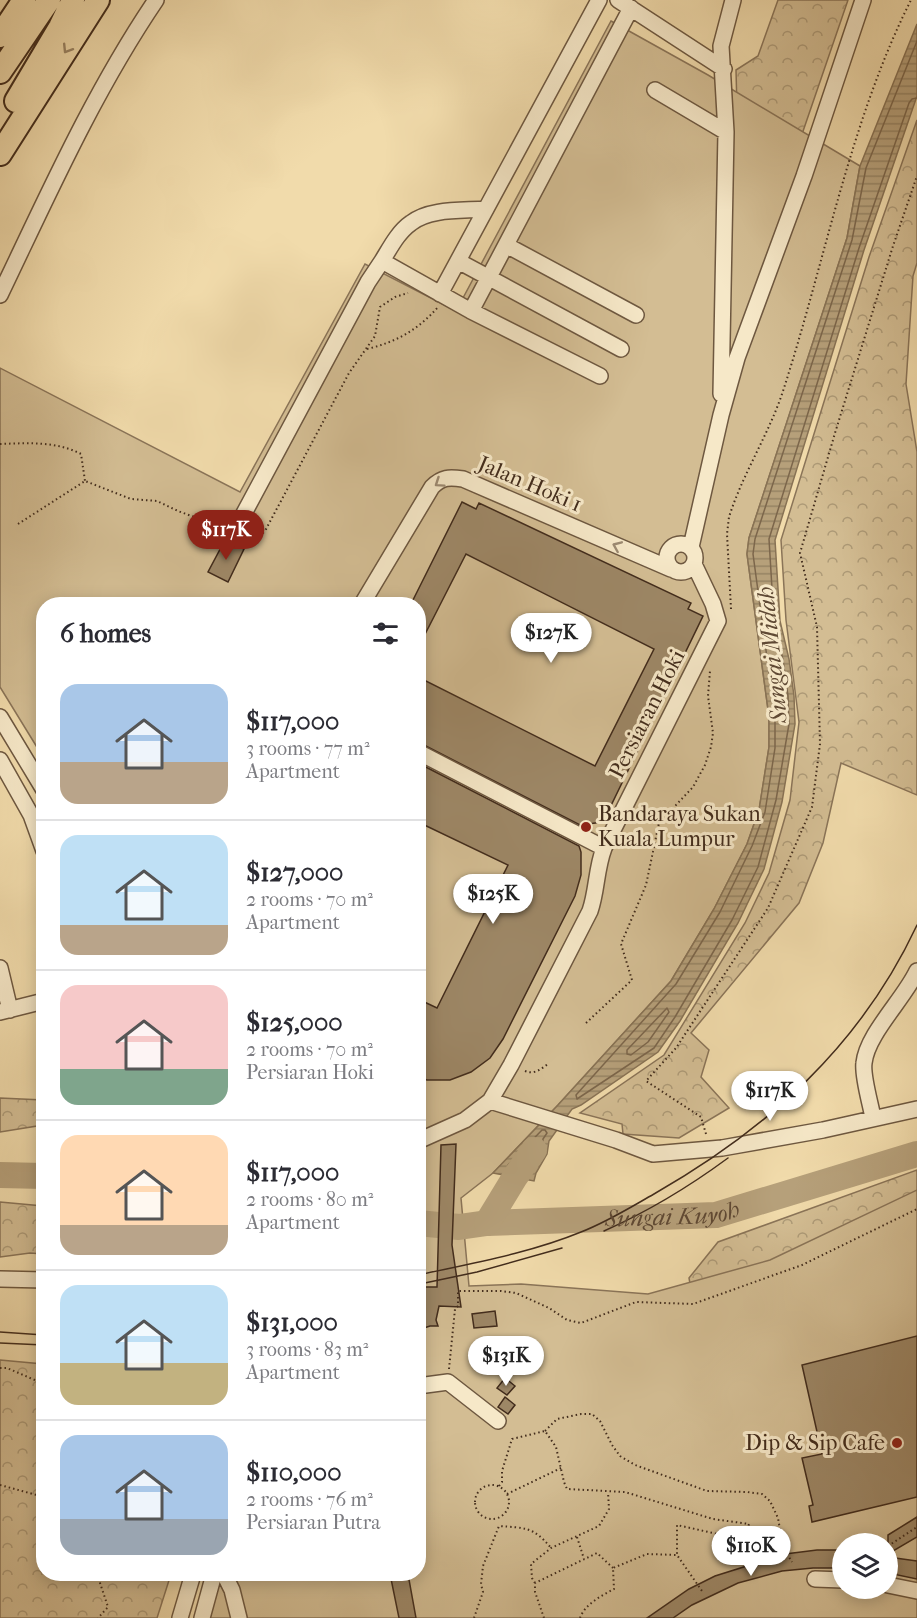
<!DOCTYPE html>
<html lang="en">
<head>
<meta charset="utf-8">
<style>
  body { margin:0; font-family:"IM FELL French Canon",serif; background:#f2f2f3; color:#2b2b33; height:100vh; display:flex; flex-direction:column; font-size:22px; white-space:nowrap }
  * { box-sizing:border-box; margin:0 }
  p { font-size:20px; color:#7c7c81 }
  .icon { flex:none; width:33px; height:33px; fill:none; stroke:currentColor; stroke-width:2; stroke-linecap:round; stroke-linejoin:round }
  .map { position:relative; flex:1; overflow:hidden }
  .side { position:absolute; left:36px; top:597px; width:390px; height:984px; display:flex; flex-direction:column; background:#fff; border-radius:24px; box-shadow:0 3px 15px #0003 }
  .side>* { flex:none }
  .fabs { position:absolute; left:832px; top:1533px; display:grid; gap:12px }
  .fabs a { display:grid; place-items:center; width:66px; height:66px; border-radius:50%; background:#fff; box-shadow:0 3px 15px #0003; font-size:30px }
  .price { position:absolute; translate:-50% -51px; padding:0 14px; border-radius:21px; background:#fff; color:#222; font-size:20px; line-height:39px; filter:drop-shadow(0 2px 3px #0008) }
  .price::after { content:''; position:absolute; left:50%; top:36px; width:18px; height:14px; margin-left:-9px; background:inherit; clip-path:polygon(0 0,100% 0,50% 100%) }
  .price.current { background:#8f2418; color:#fff }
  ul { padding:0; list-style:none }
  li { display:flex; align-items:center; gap:18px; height:150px; padding:0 24px }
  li+li { border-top:2px solid #e1e1e2 }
  li span { display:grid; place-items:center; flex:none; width:168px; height:120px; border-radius:18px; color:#555 }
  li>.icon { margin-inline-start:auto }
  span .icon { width:72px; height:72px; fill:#fffc; stroke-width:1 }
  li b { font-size:26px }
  h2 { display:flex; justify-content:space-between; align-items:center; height:72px; padding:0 24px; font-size:26px }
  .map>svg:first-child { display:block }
  .forest { fill:url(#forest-crowns); stroke:#8a7458; stroke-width:1.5 }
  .garden { fill:#d3bd93; stroke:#8a7458; stroke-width:1.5; fill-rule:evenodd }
  .water { fill:url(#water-rules); stroke:#887254; stroke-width:1.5 }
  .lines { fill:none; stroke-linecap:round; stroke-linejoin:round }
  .shore { stroke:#7c664b; stroke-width:1.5 }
  .river { stroke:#b6a07a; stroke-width:26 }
  .building { fill:#9d8766; stroke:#422c1c; stroke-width:1.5 }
  .minor-casing { stroke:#6e5840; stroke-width:18 }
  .highway-casing { stroke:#422c1c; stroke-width:26 }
  .path { stroke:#422c1c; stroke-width:2; stroke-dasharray:1.5 3; stroke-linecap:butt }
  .minor { stroke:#f6e8c8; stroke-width:15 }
  .highway { stroke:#f1dbab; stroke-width:22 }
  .tram { stroke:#422c1c; stroke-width:1.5 }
  .oneway { stroke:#9a8464 }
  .oneway2 { stroke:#9c8a72 }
  .poi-dot { fill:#8f2418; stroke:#f6e8c8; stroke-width:2 }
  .labels { text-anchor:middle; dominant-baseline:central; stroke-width:6; stroke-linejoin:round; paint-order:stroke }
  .street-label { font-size:22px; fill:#422c1c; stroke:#f6e8c8 }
  .poi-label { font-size:22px; fill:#422c1c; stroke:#f6e8c8; text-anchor:start }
  .water-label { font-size:24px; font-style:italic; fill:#5f4934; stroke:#f6e8c8 }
</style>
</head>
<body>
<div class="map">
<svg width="917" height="1618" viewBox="0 0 917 1618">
  <defs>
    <pattern id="forest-crowns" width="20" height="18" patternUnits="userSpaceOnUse" patternTransform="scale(1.5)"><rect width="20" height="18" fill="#d3bd93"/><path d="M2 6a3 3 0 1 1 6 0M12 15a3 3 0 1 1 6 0" fill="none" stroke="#ad9a77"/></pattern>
    <pattern id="water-rules" width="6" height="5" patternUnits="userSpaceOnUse" patternTransform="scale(1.5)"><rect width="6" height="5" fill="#b6a07a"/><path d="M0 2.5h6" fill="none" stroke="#968363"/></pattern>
  </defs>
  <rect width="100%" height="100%" fill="#f1dbab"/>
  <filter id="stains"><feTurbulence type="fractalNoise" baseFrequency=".00333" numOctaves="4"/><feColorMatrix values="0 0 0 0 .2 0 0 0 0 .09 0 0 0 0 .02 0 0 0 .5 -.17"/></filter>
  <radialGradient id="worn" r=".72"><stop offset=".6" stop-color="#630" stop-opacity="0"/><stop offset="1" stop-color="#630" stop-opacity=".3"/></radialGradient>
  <path class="forest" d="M778,0h70l-120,350 12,-124 -4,-156 22,-14z
    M917,120v143l-4,13 -7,108 11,68v343l-76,-32 -18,80 -24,60 -108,130 18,17 -8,27 28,31 -50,30 -56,-4 -1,-10 -42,-11 84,-58 81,-132 24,-50 21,-73 9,-78 -13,-102 -5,-80 88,-283z
    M0,1098l43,2v25l-43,7z
    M917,1170v136l-221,12 -7,-40 29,-36z
    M0,1202l43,4v48l-13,-1 -30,4z
    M0,1360l43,4 1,210h127l-14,44h-157z"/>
  <path class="garden" d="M611,21l97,54 152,91 -13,72 -98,300 -2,16 22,163v30l-10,63 -12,34 -33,65 -43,72 -113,124 -65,68 -32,25 8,88 52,-2 127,10 122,-34 147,-70v428h-716l11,-44h206v-970h-374l-1,153 -43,-70v-319l240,124 125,-228 91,47zM843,1544h45v44h-45z"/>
  <path class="water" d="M917,24v72l-53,154 -89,290 5,81 9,38 5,37 1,28 -13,78 -18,67 -26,54 -58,98 -22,31 -77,53 -9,4 -23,32 -2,13 -11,19 -2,8 -41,-8 65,-68 113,-124 43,-72 33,-65 12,-34 10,-63v-30l-22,-163 2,-16 98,-300 13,-72z"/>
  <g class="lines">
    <path class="shore" d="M917,41l-51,127 -14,72 -97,299 -2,15 22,163v31l-10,64 -13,34 -32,66 -44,72 -100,111 1,4 77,-51 21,-31 57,-97 26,-53 18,-67 13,-76 -1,-28 -5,-36 -9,-38 -5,-83 90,-291 50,-145 3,-4 5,-1
      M667,1008l2,4 -21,30 -17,13 -4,-1v-4z
      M542,1130h3l2,3 -4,6 -1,13 -13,21 -20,-4 -1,-4z"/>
    <g class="river">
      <path d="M0,1175l44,1"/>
      <path id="s1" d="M418,1223l41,4 28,-4 229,-8 201,-61"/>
      <path d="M487,1223l28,-46 19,-27"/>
    </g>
  </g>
  <path class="building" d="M462,502l14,7 3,-6 212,100 -3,6 15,7 -100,206 -23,3 -162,-83v-65l177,89 59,-117 -188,-95 -48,94v-44h-7z
    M225,540l19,9 -16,33 -20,-10z
    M418,763l161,83 2,6v23l-6,21 -72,143 -13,19 -19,14 -21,8h-23l-9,-3v-78l19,9 71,-143 -90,-43z
    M456,1144l-4,101 9,62 -22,-1 -3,14 2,6h-8l-12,4v-43h19l4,-142z
    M495,1311l2,15 -23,2 -2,-14z
    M917,1336v161l-105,25 -3,-16 4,-1 -11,-47 20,-4 -20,-89z
    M505,1378l10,8 -8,9 -10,-7z
    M505,1397l10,8 -7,9 -10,-7z
    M917,1517v20l-29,17v-19z
    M817,1550h26v18h-30l-31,3 -44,12 -46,22 -19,13h-26l42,-29 26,-13 70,-22z
    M888,1557l29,4v18l-29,-6z
    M390,1574h18l8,44h-17z"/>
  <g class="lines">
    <defs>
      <path id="minor" d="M618,0l106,69
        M655,90l71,42
        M506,245l130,70
        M382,261c8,-13 16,-29 29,-38 19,-15 52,-12 75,-14
        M458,261l163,88
        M440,294l159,-294
        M0,295c48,-100 93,-202 156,-295
        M471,311l160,-303
        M721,394l5,-262 -5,-86 12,-46
        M234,532l134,-250 14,-21 89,50 129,65
        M667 558a14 14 0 1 1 28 0a14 14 0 1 1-28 0Z
        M691,547l30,-132 16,-57 67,-182 59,-176
        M362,604l70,-117c10,-10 17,-10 31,-8l208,90
        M0,717l44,73
        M418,752l186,96
        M0,760l31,55 13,36
        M0,968l10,42
        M0,1012l44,-11
        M490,1101l126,39 37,14 69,-6 101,-18 94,-21
        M873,1118c-2,-13 -11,-42 -9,-55 3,-29 40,-64 53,-92
        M418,1141l47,-21 25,-19 21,-36 79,-154c7,-20 6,-42 14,-63l114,-227 -5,-17 -19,-40
        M0,1279l44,1
        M418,1386l30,-4 50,39
        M224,1574l8,16 7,28
        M815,1579l28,1
        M888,1585l29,6
        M180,1618l13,-44
        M202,1618l12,-44"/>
      <path id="highway" d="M0,36l24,-36
        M0,72l49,-72
        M16,101l44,-74 13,-27
        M0,154l98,-154"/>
    </defs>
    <use href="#minor" class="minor-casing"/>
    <use href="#highway" class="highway-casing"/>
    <path class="path" d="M367,349c29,-7 51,-19 71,-42
      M0,444c28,-1 56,-3 81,10l4,27
      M18,524l67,-43 46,18 26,2 21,10 43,16
      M246,536c9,3 13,1 19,-5l84,-158 26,-37 5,-29 15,-10 13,-4
      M731,609l-4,-75 2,-17c14,-44 40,-83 54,-126 42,-129 67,-270 128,-391
      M642,805l21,12
      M586,1023l46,-43 -11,-36 25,-59 13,-62 34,-36 12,-22 6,-18 2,-14 -5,-37 2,-25
      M525,1071c9,4 16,-2 23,-7
      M706,1134l-5,-17 -55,-36 30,-33 92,-140 44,-101 8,-63 -3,-117 -17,-74 35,-120 58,-187 24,-70
      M0,1368h7l37,16
      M449,1369l6,-60 3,-3v-15h43l15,2 33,15 18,12 14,3 55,-21 57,2 109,-39 115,-56
      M545,1431l12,-12 24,-5h11l8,7 12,24 8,11 15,9 72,26 40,1 15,2 8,7 8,17 5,29 9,15
      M0,1485l44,12
      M475 1502a17 17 0 1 1 34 0a17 17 0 1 1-34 0Z
      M499,1486l3,-4v-11l10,-32 33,-8 11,16 8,35 3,7 58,3 88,27 36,5 -5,16 -67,-15v30l25,36
      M507,1494l54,-26
      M577,1537l7,22
      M888,1546l29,-19
      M97,1574l11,33 -10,11
      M535,1583l-3,-5 -1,-14 20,-16 48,-22 10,-17 -1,-17
      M474,1618l9,-26 -2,-8 2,-18 16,-40c25,2 34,0 52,22
      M544,1618l-9,-26v-9l62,-30 16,15
      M580,1618c5,-14 21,-22 34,-29l-1,-21 34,-14 30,1"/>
    <use href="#minor" class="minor"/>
    <use href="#highway" class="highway"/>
    <path class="tram" d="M604,1231c43,-19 86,-45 124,-73
      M418,1275c55,-12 112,-22 163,-43 26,-10 50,-25 73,-38 114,-65 207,-149 263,-269
      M420,1284l57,-12 85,-24
      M0,1332l44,3
      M0,1343l44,2"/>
  </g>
  <defs><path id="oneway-chevron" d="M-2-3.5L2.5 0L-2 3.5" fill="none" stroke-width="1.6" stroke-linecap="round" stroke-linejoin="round" transform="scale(1.5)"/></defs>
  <use class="oneway" href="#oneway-chevron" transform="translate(67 49) rotate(122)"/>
  <g class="oneway2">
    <use href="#oneway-chevron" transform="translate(439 483) rotate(146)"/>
    <use href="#oneway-chevron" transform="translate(617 546) rotate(-157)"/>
  </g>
  <g class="poi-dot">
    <circle cx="586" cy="827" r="6"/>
    <circle cx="897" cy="1443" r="6"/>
  </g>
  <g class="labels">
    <g class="street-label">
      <text transform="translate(530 484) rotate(23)">Jalan Hoki 1</text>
      <text transform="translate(647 714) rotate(-63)">Persiaran Hoki</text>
    </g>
    <g class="poi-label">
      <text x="598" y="814">Bandaraya Sukan<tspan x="598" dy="25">Kuala Lumpur</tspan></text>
      <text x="885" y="1443" text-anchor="end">Dip &amp; Sip Cafe</text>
    </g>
    <g class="water-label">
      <text transform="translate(772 655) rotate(-96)">Sungai Midah</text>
      <text stroke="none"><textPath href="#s1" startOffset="255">Sungai Kuyoh</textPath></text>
    </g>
  </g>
  <rect width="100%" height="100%" filter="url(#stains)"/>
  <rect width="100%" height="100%" fill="url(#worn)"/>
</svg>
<div class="fabs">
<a><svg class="icon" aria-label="layers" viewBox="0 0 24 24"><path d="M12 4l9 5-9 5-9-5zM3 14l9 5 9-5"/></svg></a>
</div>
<b class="price current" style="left:226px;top:561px">$117K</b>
<b class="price" style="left:551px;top:664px">$127K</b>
<b class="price" style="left:493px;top:925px">$125K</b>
<b class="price" style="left:770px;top:1122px">$117K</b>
<b class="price" style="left:506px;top:1387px">$131K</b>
<b class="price" style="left:751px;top:1577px">$110K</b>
<section class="side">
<h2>6 homes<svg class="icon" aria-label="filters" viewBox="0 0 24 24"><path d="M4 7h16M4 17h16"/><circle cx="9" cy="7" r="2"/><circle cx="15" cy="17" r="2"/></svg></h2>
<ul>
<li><span style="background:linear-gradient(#a9c7e8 65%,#b9a48a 0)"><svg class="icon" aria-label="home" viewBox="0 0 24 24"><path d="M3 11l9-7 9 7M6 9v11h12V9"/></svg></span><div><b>$117,000</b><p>3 rooms · 77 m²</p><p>Apartment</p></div></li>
<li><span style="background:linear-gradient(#bfe0f5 75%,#b9a48a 0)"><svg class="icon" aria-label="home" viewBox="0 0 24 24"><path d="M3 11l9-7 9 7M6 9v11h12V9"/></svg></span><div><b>$127,000</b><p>2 rooms · 70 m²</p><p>Apartment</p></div></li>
<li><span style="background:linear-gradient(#f6c9c9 70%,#7fa58c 0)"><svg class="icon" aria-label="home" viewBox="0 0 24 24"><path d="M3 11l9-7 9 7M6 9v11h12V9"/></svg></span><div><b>$125,000</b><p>2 rooms · 70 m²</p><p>Persiaran Hoki</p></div></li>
<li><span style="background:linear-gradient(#ffd9b3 75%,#b9a48a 0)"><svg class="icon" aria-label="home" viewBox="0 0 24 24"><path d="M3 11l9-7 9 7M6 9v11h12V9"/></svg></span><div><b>$117,000</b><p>2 rooms · 80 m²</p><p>Apartment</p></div></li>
<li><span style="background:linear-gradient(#bfe0f5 65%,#c2b280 0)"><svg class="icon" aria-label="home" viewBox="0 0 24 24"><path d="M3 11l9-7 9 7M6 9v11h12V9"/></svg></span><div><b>$131,000</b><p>3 rooms · 83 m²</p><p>Apartment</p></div></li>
<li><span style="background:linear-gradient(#a9c7e8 70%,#9aa5b1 0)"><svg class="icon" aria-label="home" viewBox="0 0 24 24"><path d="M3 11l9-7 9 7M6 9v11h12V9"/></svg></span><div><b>$110,000</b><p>2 rooms · 76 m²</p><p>Persiaran Putra</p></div></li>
</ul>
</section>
</div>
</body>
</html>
